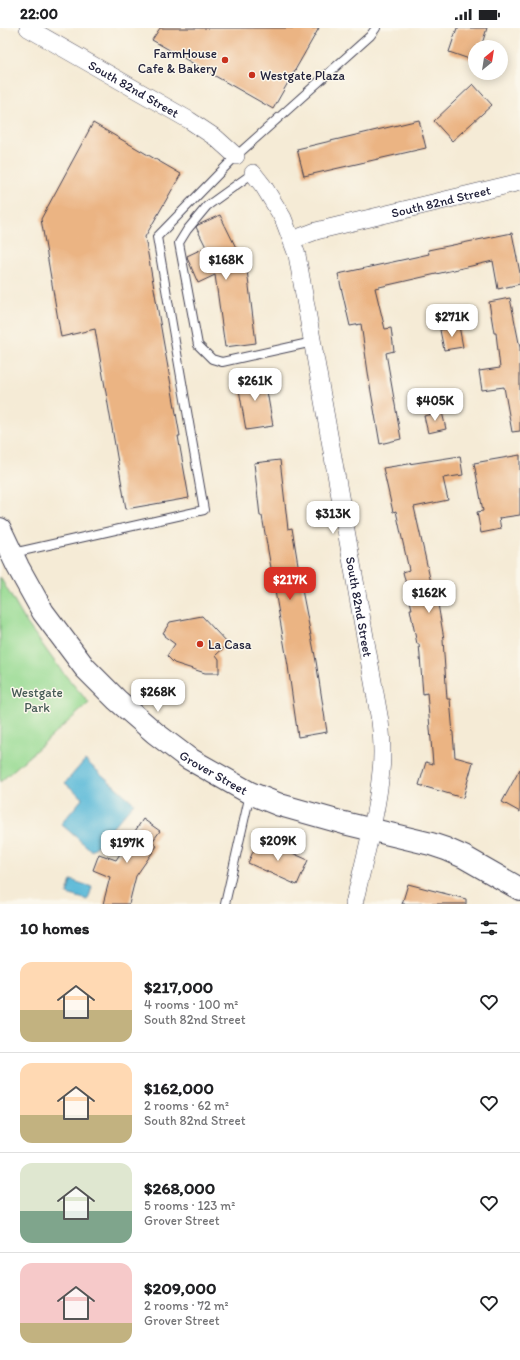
<!DOCTYPE html>
<html lang="en">
<head>
<meta charset="utf-8">
<style>
  body { margin:0; font-family:Itim,sans-serif; background:#f6f6f6; color:#202124; height:100vh; display:flex; flex-direction:column; font-size:15px; white-space:nowrap }
  * { box-sizing:border-box; margin:0 }
  p { font-size:13px; color:#757577 }
  .icon { flex:none; width:22px; height:22px; fill:none; stroke:currentColor; stroke-width:2; stroke-linecap:round; stroke-linejoin:round }
  .map { position:relative; height:876px; overflow:hidden }
  .drawer { display:flex; flex-direction:column; background:#fff; flex:1 }
  .drawer>* { flex:none }
  .needle { width:26px; rotate:30deg }
  .tools { position:absolute; left:468px; top:12px; display:grid; gap:8px }
  .tools a { display:grid; place-items:center; width:40px; height:40px; border-radius:50%; background:#fff; box-shadow:0 2px 10px #0003; font-size:20px }
  .price { position:absolute; translate:-50% -34px; padding:0 9px; border-radius:8px; background:#fff; color:#222; font-size:13px; line-height:26px; filter:drop-shadow(0 1px 2px #0008) }
  .price::after { content:''; position:absolute; left:50%; top:24px; width:12px; height:9px; margin-left:-6px; background:inherit; clip-path:polygon(0 0,100% 0,50% 100%) }
  .price.active { background:#d93025; color:#fff }
  ul { padding:0; list-style:none }
  li { display:flex; align-items:center; gap:12px; height:100px; padding:0 20px }
  li+li { border-top:1px solid #e0e0e0 }
  li span { display:grid; place-items:center; flex:none; width:112px; height:80px; border-radius:12px; color:#555 }
  li>.icon { margin-inline-start:auto }
  span .icon { width:48px; height:48px; fill:#fffc; stroke-width:1 }
  li b { font-size:17px }
  h2 { display:flex; justify-content:space-between; align-items:center; height:48px; padding:0 20px; font-size:17px }
  .status { display:flex; justify-content:space-between; align-items:center; height:28px; padding:0 20px; background:#fff; direction:ltr }
  .status svg { height:11px; fill:currentColor }
  .map>svg:first-child { display:block }
  .green { fill:#97da92; stroke:#5c7e66 }
  .water { fill:#5ab9d8; stroke:#3e6e8a }
  .building { fill:#ebb483 }
  .lines { fill:none; stroke-linecap:round; stroke-linejoin:round }
  .lane-casing { stroke:#424052; stroke-width:10 }
  .street-casing { stroke:#424052; stroke-width:18 }
  .secondary-casing { stroke:#424052; stroke-width:24 }
  .lane { stroke:#fff; stroke-width:8 }
  .street { stroke:#fff; stroke-width:17 }
  .secondary { stroke:#fff; stroke-width:22 }
  .poi-dot { fill:#c8321e; stroke:#fbf7ec; stroke-width:1.5 }
  .labels { text-anchor:middle; dominant-baseline:central; stroke-width:3; stroke-linejoin:round; paint-order:stroke }
  .poi-label { font-size:13px; fill:#22223b; stroke:#fbf7ec; text-anchor:start }
  .street-label { font-size:13px; fill:#22223b; stroke:#fbf7ec }
  .park-label { font-size:13px; fill:#455955; stroke:#fbf7ec }
</style>
</head>
<body>
<div class="status"><b>22:00</b><svg viewBox="0 0 49 12"><path d="M0 12V9h3v3zM5 12V6h3v6zM10 12V3h3v9zM15 12V0h3v12zM26 1h20v11H26zM47 4h2v5h-2z"/></svg></div>
<div class="map">
<svg width="520" height="876" viewBox="0 0 520 876">
  <rect width="100%" height="100%" fill="#fbf7ec"/>
  <filter id="ink" filterUnits="userSpaceOnUse"><feTurbulence type="fractalNoise" baseFrequency=".025" numOctaves="2"/><feDisplacementMap in="SourceGraphic" scale="8" xChannelSelector="R" yChannelSelector="G"/><feConvolveMatrix kernelMatrix="1 2 1 2 8 2 1 2 1" color-interpolation-filters="sRGB"/></filter>
  <filter id="wash" filterUnits="userSpaceOnUse"><feTurbulence type="fractalNoise" baseFrequency=".012" numOctaves="4" result="noise"/><feDisplacementMap in="SourceGraphic" scale="16" xChannelSelector="R" yChannelSelector="G"/><feGaussianBlur stdDeviation="0.9" result="paint"/><feColorMatrix in="noise" values="0 0 0 0 0 0 0 0 0 0 0 0 0 0 0 0 0 1.4 0 .05"/><feComposite in="paint" operator="in"/></filter>
  <g filter="url(#wash)">
    <rect width="100%" height="100%" fill="#f5ebd6"/>
    <path class="green" d="M0,549l26,45 34,47 29,34 -89,79z"/>
    <path class="water" d="M85,732l49,43 -42,48 -31,-27 22,-26 -18,-15z
      M71,852l21,7 -4,13 -21,-6z"/>
    <g id="blocks">
      <path class="building" d="M160,0h159l-46,81 -121,-69z
        M457,0h30l-6,19h-6v14l-26,-9z
        M473,56l19,21 -40,36 -18,-20z
        M419,92l7,28 -122,28 -7,-27z
        M93,95l88,51 -36,63 35,199h-2l11,62 -63,11 -31,-180 -34,8 -20,-118z
        M220,187l27,55 9,73 -31,4 -10,-72 -17,8 -10,-23 -1,-4 19,-9 -10,-20 2,-2z
        M512,205l8,40v11l-22,5 -5,-28 -118,27 10,41 6,-1 3,23 -8,2 15,86 -21,5 -10,-58 -9,-62 -11,2 -12,-52 91,-20 -1,-4z
        M510,270l10,50v83l-8,1 -8,-45 -22,3 -3,-19 21,-3 -4,-35h-2l-5,-31z
        M459,298l4,21 -19,3 -4,-20z
        M264,346l9,52 -27,4 -9,-52z
        M442,384l4,17 -18,4 -4,-17z
        M520,427v60l-21,3 2,11 -20,4 -4,-21 6,-1 -9,-48z
        M460,428l3,19 -20,3 5,22 -34,7 22,98 2,-1 6,35 -1,1 4,59h3l5,58 18,5 -10,36 -44,-13 7,-23 7,2 -6,-71 -4,1 -4,-50h-2l-7,-35h2l-9,-37 6,-2 -13,-59 -3,1 -10,-44z
        M280,432l8,69 4,-1 11,67 13,66 11,71 -29,5 -10,-71 -26,-150h-2l-6,-53z
        M202,588l26,28 -12,11 3,4v14h-14l-31,-10 -7,-7 8,-12 -11,-8 1,-2 -2,-1 7,-11z
        M520,741v43l-18,-10z
        M143,791l17,12 -8,11 5,4 -21,30 -7,28h-26l7,-27 -17,-7 6,-16 17,6z
        M259,810l49,22 -11,25 -49,-22z
        M408,856l58,15v5h-64z"/>
    </g>
  </g>
  <g filter="url(#ink)">
    <use href="#blocks" fill-opacity="0" stroke="#424052" stroke-width="1"/>
    <g class="lines">
      <defs>
        <path id="lane" d="M253,145l-46,33 -20,24 -8,13 19,102 14,14 10,3 91,-20
          M13,525l191,-43 -47,-273 79,-81 134,-120 6,-8
          M225,876l25,-110"/>
        <g id="street">
          <path id="s1" d="M28,0l161,92 27,18 20,18"/>
          <path id="s2" d="M253,145l11,14 19,31 14,37 83,466c2,17 3,33 1,50 -4,44 -17,89 -27,133"/>
          <path id="s3" d="M292,212l24,-9 204,-49"/>
        </g>
        <g id="secondary">
          <path id="s4" d="M0,501l18,38 25,45 42,56 32,32 38,33 33,25 62,35 30,12 64,18 87,21 15,5 18,8 56,32"/>
        </g>
      </defs>
      <use href="#lane" class="lane-casing"/>
      <use href="#street" class="street-casing"/>
      <use href="#secondary" class="secondary-casing"/>
      <use href="#lane" class="lane"/>
      <use href="#street" class="street"/>
      <use href="#secondary" class="secondary"/>
    </g>
  </g>
  <g class="poi-dot">
    <circle cx="225" cy="32" r="4"/>
    <circle cx="252" cy="47" r="4"/>
    <circle cx="200" cy="616" r="4"/>
  </g>
  <g class="labels">
    <g class="poi-label">
      <text x="217" y="25" text-anchor="end">FarmHouse<tspan x="217" dy="15">Cafe &amp; Bakery</tspan></text>
      <text x="260" y="47">Westgate Plaza</text>
      <text x="208" y="616">La Casa</text>
    </g>
    <g class="street-label">
      <text stroke="none"><textPath href="#s1" startOffset="122">South 82nd Street</textPath></text>
      <text stroke="none"><textPath href="#s3" startOffset="154">South 82nd Street</textPath></text>
      <text stroke="none"><textPath href="#s2" startOffset="451">South 82nd Street</textPath></text>
      <text stroke="none"><textPath href="#s4" startOffset="330">Grover Street</textPath></text>
    </g>
    <g class="park-label">
      <text x="37" y="664">Westgate<tspan x="37" dy="15">Park</tspan></text>
    </g>
  </g>
</svg>
<div class="tools">
<a><svg class="needle" viewBox="-14 -14 28 28"><path d="M0-13l5 13h-10z" fill="#e53935"/><path d="M0 13l5-13h-10z" fill="#757577"/></svg></a>
</div>
<b class="price" style="left:226px;top:253px">$168K</b>
<b class="price" style="left:452px;top:310px">$271K</b>
<b class="price" style="left:255px;top:374px">$261K</b>
<b class="price" style="left:435px;top:394px">$405K</b>
<b class="price" style="left:333px;top:507px">$313K</b>
<b class="price active" style="left:290px;top:573px">$217K</b>
<b class="price" style="left:429px;top:586px">$162K</b>
<b class="price" style="left:158px;top:685px">$268K</b>
<b class="price" style="left:278px;top:834px">$209K</b>
<b class="price" style="left:127px;top:836px">$197K</b>
</div>
<section class="drawer">
<h2>10 homes<svg class="icon" aria-label="filters" viewBox="0 0 24 24"><path d="M4 7h16M4 17h16"/><circle cx="9" cy="7" r="2"/><circle cx="15" cy="17" r="2"/></svg></h2>
<ul>
<li><span style="background:linear-gradient(#ffd9b3 60%,#c2b280 0)"><svg class="icon" aria-label="home" viewBox="0 0 24 24"><path d="M3 11l9-7 9 7M6 9v11h12V9"/></svg></span><div><b>$217,000</b><p>4 rooms · 100 m²</p><p>South 82nd Street</p></div><svg class="icon" aria-label="heart" viewBox="0 0 24 24"><path d="M12 20l-8-8c-3-5 5-10 8-4 3-6 11-1 8 4z"/></svg></li>
<li><span style="background:linear-gradient(#ffd9b3 65%,#c2b280 0)"><svg class="icon" aria-label="home" viewBox="0 0 24 24"><path d="M3 11l9-7 9 7M6 9v11h12V9"/></svg></span><div><b>$162,000</b><p>2 rooms · 62 m²</p><p>South 82nd Street</p></div><svg class="icon" aria-label="heart" viewBox="0 0 24 24"><path d="M12 20l-8-8c-3-5 5-10 8-4 3-6 11-1 8 4z"/></svg></li>
<li><span style="background:linear-gradient(#dfe7d0 60%,#7fa58c 0)"><svg class="icon" aria-label="home" viewBox="0 0 24 24"><path d="M3 11l9-7 9 7M6 9v11h12V9"/></svg></span><div><b>$268,000</b><p>5 rooms · 123 m²</p><p>Grover Street</p></div><svg class="icon" aria-label="heart" viewBox="0 0 24 24"><path d="M12 20l-8-8c-3-5 5-10 8-4 3-6 11-1 8 4z"/></svg></li>
<li><span style="background:linear-gradient(#f6c9c9 75%,#c2b280 0)"><svg class="icon" aria-label="home" viewBox="0 0 24 24"><path d="M3 11l9-7 9 7M6 9v11h12V9"/></svg></span><div><b>$209,000</b><p>2 rooms · 72 m²</p><p>Grover Street</p></div><svg class="icon" aria-label="heart" viewBox="0 0 24 24"><path d="M12 20l-8-8c-3-5 5-10 8-4 3-6 11-1 8 4z"/></svg></li>
</ul>
</section>
</body>
</html>
